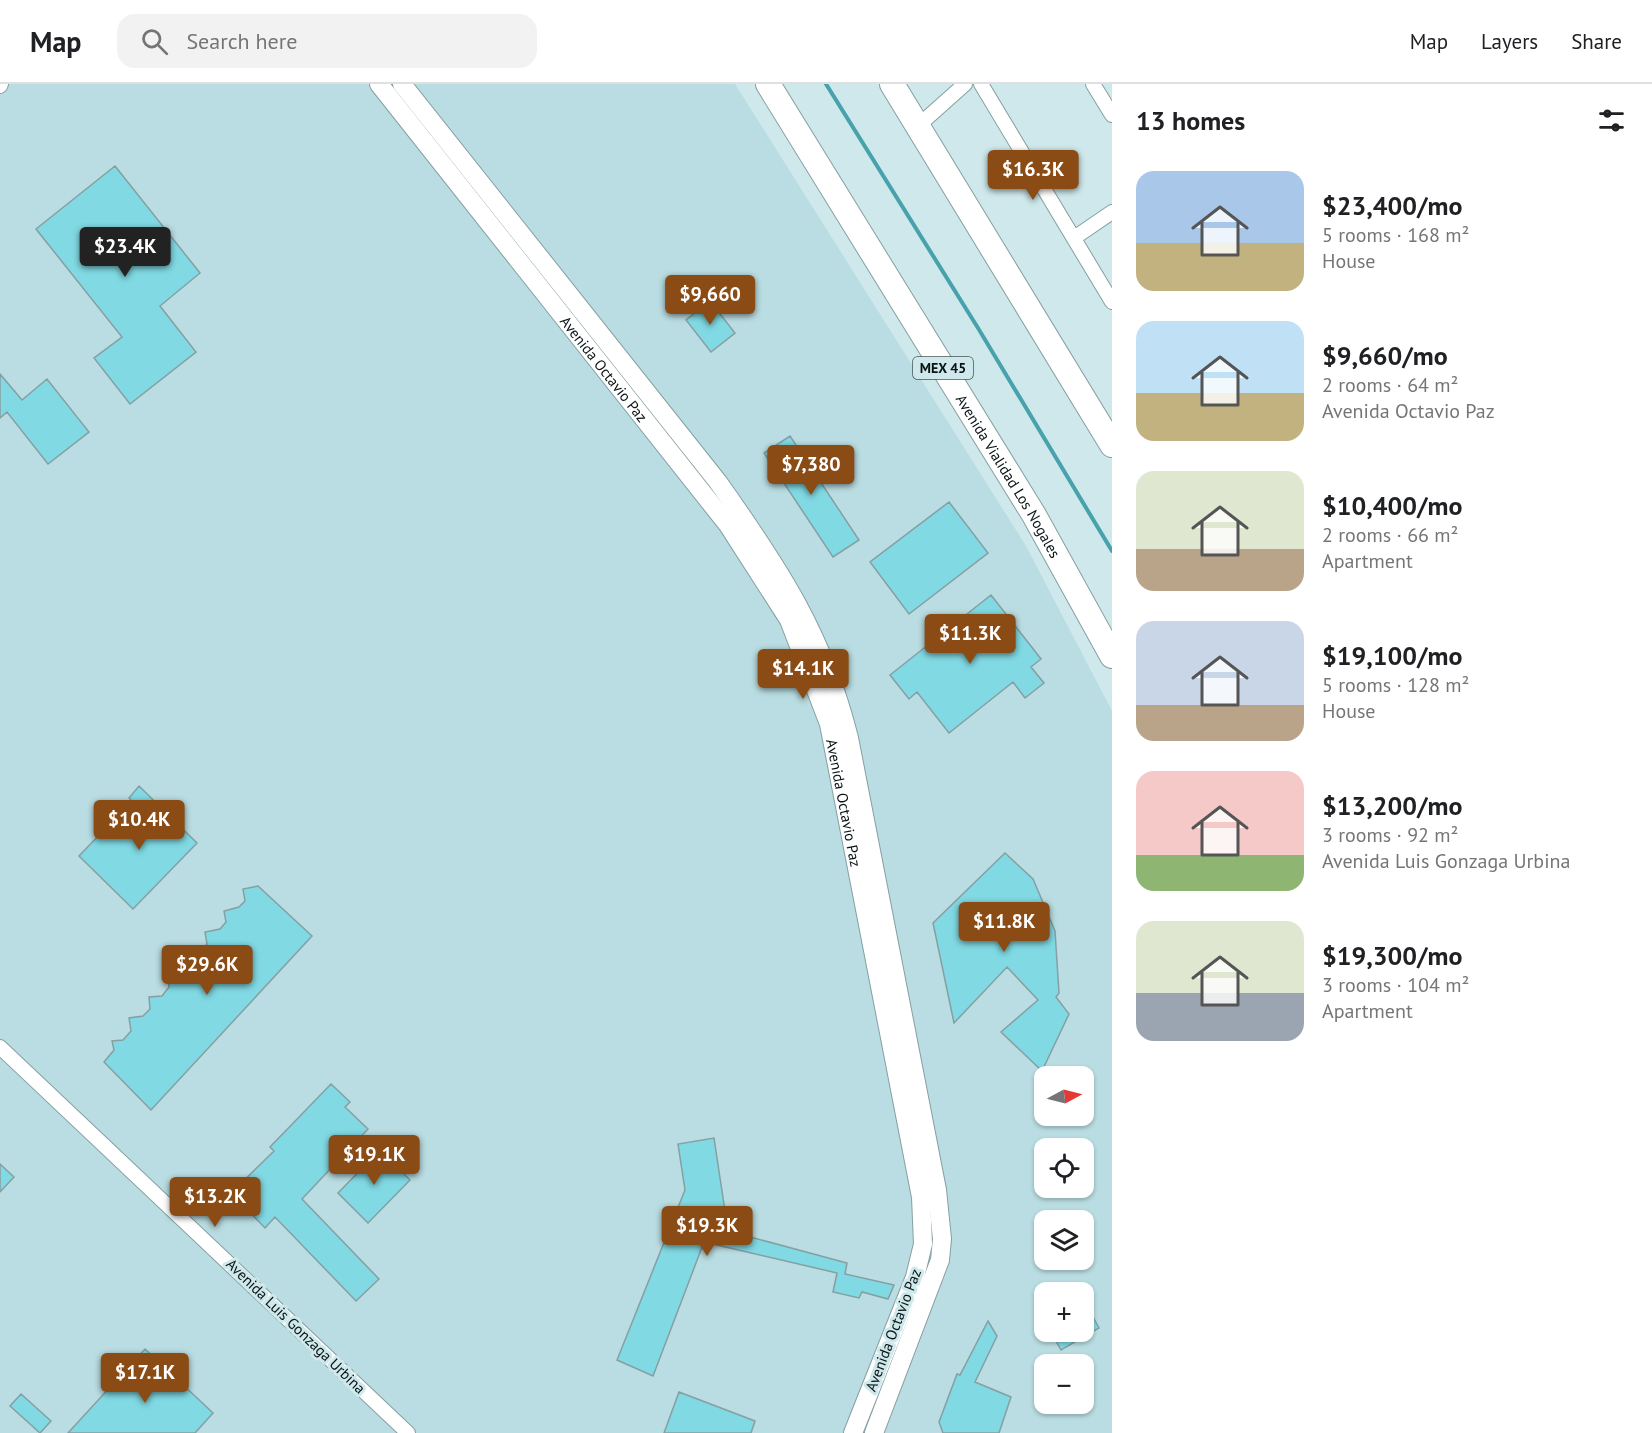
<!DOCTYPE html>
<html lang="en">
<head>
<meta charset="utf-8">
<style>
  body { margin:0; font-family:"PT Sans",sans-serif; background:#f2f2f2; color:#202124; height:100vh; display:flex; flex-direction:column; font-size:22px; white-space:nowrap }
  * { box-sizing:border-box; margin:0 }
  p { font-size:20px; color:#757577 }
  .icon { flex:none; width:33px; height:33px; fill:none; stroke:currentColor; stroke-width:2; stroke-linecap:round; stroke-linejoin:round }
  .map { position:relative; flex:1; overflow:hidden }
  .panel { display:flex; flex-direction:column; background:#fff; width:540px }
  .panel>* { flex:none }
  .needle { width:39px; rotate:83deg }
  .tools { position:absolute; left:1034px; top:982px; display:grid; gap:12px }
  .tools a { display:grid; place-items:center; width:60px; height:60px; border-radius:12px; background:#fff; box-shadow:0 2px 4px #0004; font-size:30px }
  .price { position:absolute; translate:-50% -51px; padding:0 14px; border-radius:6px; background:#8b4b14; color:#fff; font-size:20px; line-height:39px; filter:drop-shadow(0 2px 3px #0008) }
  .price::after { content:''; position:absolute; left:50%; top:36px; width:18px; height:14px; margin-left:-9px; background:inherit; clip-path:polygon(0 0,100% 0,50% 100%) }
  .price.current { background:#222; color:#fff }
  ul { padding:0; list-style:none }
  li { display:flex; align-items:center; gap:18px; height:150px; padding:0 24px }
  li span { display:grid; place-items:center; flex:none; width:168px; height:120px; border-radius:18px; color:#555 }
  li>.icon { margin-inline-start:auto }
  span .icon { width:72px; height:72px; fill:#fffc; stroke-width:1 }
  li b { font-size:26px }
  h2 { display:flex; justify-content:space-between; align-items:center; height:72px; padding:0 24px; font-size:26px }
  header { display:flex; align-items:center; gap:36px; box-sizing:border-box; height:84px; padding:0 30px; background:#fff; border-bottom:2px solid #e0e0e0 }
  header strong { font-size:28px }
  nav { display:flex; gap:33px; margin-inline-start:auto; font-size:21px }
  .search { width:420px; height:54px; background:#f2f2f2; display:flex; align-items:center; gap:15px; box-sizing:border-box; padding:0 21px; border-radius:18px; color:#757577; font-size:22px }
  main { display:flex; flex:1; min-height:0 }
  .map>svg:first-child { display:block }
  .built { fill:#b9dde2; fill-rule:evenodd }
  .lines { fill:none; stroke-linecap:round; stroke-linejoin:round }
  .stream { stroke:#47a2ac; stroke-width:4 }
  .building { fill:#80d9e3; stroke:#869fa2; stroke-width:1.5 }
  .minor-casing { stroke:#869fa1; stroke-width:16 }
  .tertiary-casing { stroke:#869fa1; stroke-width:20 }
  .trunk-casing { stroke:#869fa1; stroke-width:26 }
  .minor { stroke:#fff; stroke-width:14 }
  .tertiary { stroke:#fff; stroke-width:18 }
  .trunk { stroke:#fff; stroke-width:24 }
  .labels { text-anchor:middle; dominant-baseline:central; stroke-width:6; stroke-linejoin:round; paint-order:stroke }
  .shield { fill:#cee8eb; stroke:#455455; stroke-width:1.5 }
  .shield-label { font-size:14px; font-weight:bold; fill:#0a1415 }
  .street-label { font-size:15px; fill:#0a1415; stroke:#cee8eb }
</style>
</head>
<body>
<header>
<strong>Map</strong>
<div class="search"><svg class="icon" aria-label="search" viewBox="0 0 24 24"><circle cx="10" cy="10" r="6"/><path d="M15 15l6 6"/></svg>Search here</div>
<nav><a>Map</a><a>Layers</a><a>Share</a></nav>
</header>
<main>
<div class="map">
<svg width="1112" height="1349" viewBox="0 0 1112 1349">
  <rect width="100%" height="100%" fill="#cee8eb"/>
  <path class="built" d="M0,0h735l291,462 86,165v722h-1112zM1044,993h39v39h-39zM1044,1065h39v39h-39zM1044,1137h39v39h-39zM1044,1209h39v39h-39zM1044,1281h39v39h-39z"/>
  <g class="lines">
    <path class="stream" d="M826,0l152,244 134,223"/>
  </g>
  <path class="building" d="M115,82l85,107 -40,33 36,46 -66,52 -36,-46 28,-21 -86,-108z
    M710,217l25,32 -24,19 -25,-32z
    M0,290l22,26 25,-21 42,53 -41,32 -41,-52 -7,6z
    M790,352l69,104 -26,17 -69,-104z
    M949,418l39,51 -79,61 -39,-52z
    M991,511l50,64 -10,8 13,16 -19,15 -12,-16 -64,51 -32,-41 -8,7 -19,-24z
    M139,702l58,57 -64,66 -54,-53 24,-25 7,7 29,-30 -10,-10z
    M1005,769l28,26 22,52 4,62 -3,4 13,17 -27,57 -41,-39 37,-32 -31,-33 -53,56 -21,-100z
    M258,802l54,50 -161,174 -47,-48 10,-12 -2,-9 11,-1 8,-9 -2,-13 14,-2 7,-7 -1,-12 13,-1 7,-9 -1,-11 13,-3 6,-7v-12l13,-2 7,-8 -2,-12 15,-3 6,-7 -2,-11 15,-4 6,-6 -2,-12z
    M331,1000l19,18 -5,5 23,22 -66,70 77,80 -23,22 -81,-84 -10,11 -34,-35 43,-42 -4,-4z
    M714,1054l14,93 119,32 -2,11 49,11 -6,14 -26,-7 -3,6 -26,-6 4,-19 -133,-31 -51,134 -36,-16 68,-170 -7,-46z
    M380,1066l30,30 -42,43 -30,-30z
    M0,1080l14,13 -14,15z
    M1083,1215l16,29 -38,22 -10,-18h32z
    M988,1237l9,15 -22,46 36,15 -12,36h-56l-4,-11 18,-48 3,1z
    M145,1265l68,64 -18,20h-127z
    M679,1308l76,29 -4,12h-87z
    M21,1310l30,27 -11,12 -30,-27z"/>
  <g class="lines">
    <defs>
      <path id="minor" d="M981,0l131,218
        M1093,0l19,31
        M0,2l1,-2
        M918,42l47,-42
        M1074,154l38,-26
        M0,963l408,386"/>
      <g id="tertiary">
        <path id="s1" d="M379,0l349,441 61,95 40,104 92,473 2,47 -8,33 -62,156"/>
        <path d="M402,0l316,398c61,86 105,152 131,256l88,452 5,49 -2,21 -66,173"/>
      </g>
      <g id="trunk">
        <path id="s2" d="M768,0l266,431 78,141"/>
        <path d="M892,0l220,361"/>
      </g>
    </defs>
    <use href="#minor" class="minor-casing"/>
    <use href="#tertiary" class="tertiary-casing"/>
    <use href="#trunk" class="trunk-casing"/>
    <use href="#minor" class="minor"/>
    <use href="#tertiary" class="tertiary"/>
    <use href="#trunk" class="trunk"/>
  </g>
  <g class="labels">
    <rect class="shield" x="913" y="273" width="60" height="22" rx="4.5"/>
    <g class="shield-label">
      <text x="943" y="284">MEX 45</text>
    </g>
    <g class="street-label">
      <text stroke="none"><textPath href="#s1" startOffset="363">Avenida Octavio Paz</textPath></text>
      <text stroke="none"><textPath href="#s2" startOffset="460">Avenida Vialidad Los Nogales</textPath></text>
      <text stroke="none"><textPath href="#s1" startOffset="867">Avenida Octavio Paz</textPath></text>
      <text transform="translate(296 1242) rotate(44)">Avenida Luis Gonzaga Urbina</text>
      <text transform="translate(893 1246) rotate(-69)">Avenida Octavio Paz</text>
    </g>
  </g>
</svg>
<div class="tools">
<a><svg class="needle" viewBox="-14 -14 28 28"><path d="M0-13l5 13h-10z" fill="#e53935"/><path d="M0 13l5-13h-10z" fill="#757577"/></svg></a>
<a><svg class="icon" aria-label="locate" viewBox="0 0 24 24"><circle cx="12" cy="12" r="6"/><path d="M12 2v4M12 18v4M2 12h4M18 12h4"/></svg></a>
<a><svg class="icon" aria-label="layers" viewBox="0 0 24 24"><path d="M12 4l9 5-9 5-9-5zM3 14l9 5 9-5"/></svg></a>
<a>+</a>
<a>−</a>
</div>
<b class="price" style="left:1033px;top:117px">$16.3K</b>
<b class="price current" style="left:125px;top:194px">$23.4K</b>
<b class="price" style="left:710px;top:242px">$9,660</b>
<b class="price" style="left:811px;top:412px">$7,380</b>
<b class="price" style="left:970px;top:581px">$11.3K</b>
<b class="price" style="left:803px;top:616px">$14.1K</b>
<b class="price" style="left:139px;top:767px">$10.4K</b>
<b class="price" style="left:1004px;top:869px">$11.8K</b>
<b class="price" style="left:207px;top:912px">$29.6K</b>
<b class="price" style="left:374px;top:1102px">$19.1K</b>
<b class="price" style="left:215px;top:1144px">$13.2K</b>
<b class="price" style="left:707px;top:1173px">$19.3K</b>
<b class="price" style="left:145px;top:1320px">$17.1K</b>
</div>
<section class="panel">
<h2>13 homes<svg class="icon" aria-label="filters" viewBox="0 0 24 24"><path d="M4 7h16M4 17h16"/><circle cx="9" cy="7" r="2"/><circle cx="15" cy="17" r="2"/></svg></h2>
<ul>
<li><span style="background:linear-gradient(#a9c7e8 60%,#c2b280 0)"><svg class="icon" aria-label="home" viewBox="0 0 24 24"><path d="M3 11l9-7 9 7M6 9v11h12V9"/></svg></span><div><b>$23,400/mo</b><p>5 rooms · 168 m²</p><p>House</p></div></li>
<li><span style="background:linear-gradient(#bfe0f5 60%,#c2b280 0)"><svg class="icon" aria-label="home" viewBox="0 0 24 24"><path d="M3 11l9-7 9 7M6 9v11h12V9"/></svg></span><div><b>$9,660/mo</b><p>2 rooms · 64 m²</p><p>Avenida Octavio Paz</p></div></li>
<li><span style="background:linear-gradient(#dfe7d0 65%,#b9a48a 0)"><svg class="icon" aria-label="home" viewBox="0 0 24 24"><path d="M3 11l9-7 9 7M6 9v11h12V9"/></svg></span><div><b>$10,400/mo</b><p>2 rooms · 66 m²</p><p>Apartment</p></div></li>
<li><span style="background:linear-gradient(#c9d6e8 70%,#b9a48a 0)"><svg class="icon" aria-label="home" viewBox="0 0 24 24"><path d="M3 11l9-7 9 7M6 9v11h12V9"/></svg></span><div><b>$19,100/mo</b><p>5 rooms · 128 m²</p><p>House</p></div></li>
<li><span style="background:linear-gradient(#f6c9c9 70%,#8fb573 0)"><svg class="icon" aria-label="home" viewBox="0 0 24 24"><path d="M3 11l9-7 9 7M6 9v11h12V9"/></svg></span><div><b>$13,200/mo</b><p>3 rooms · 92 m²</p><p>Avenida Luis Gonzaga Urbina</p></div></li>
<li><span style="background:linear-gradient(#dfe7d0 60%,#9aa5b1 0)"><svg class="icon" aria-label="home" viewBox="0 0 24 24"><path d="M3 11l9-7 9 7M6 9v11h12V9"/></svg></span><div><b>$19,300/mo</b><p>3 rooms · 104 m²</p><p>Apartment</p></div></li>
</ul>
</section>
</main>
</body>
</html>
